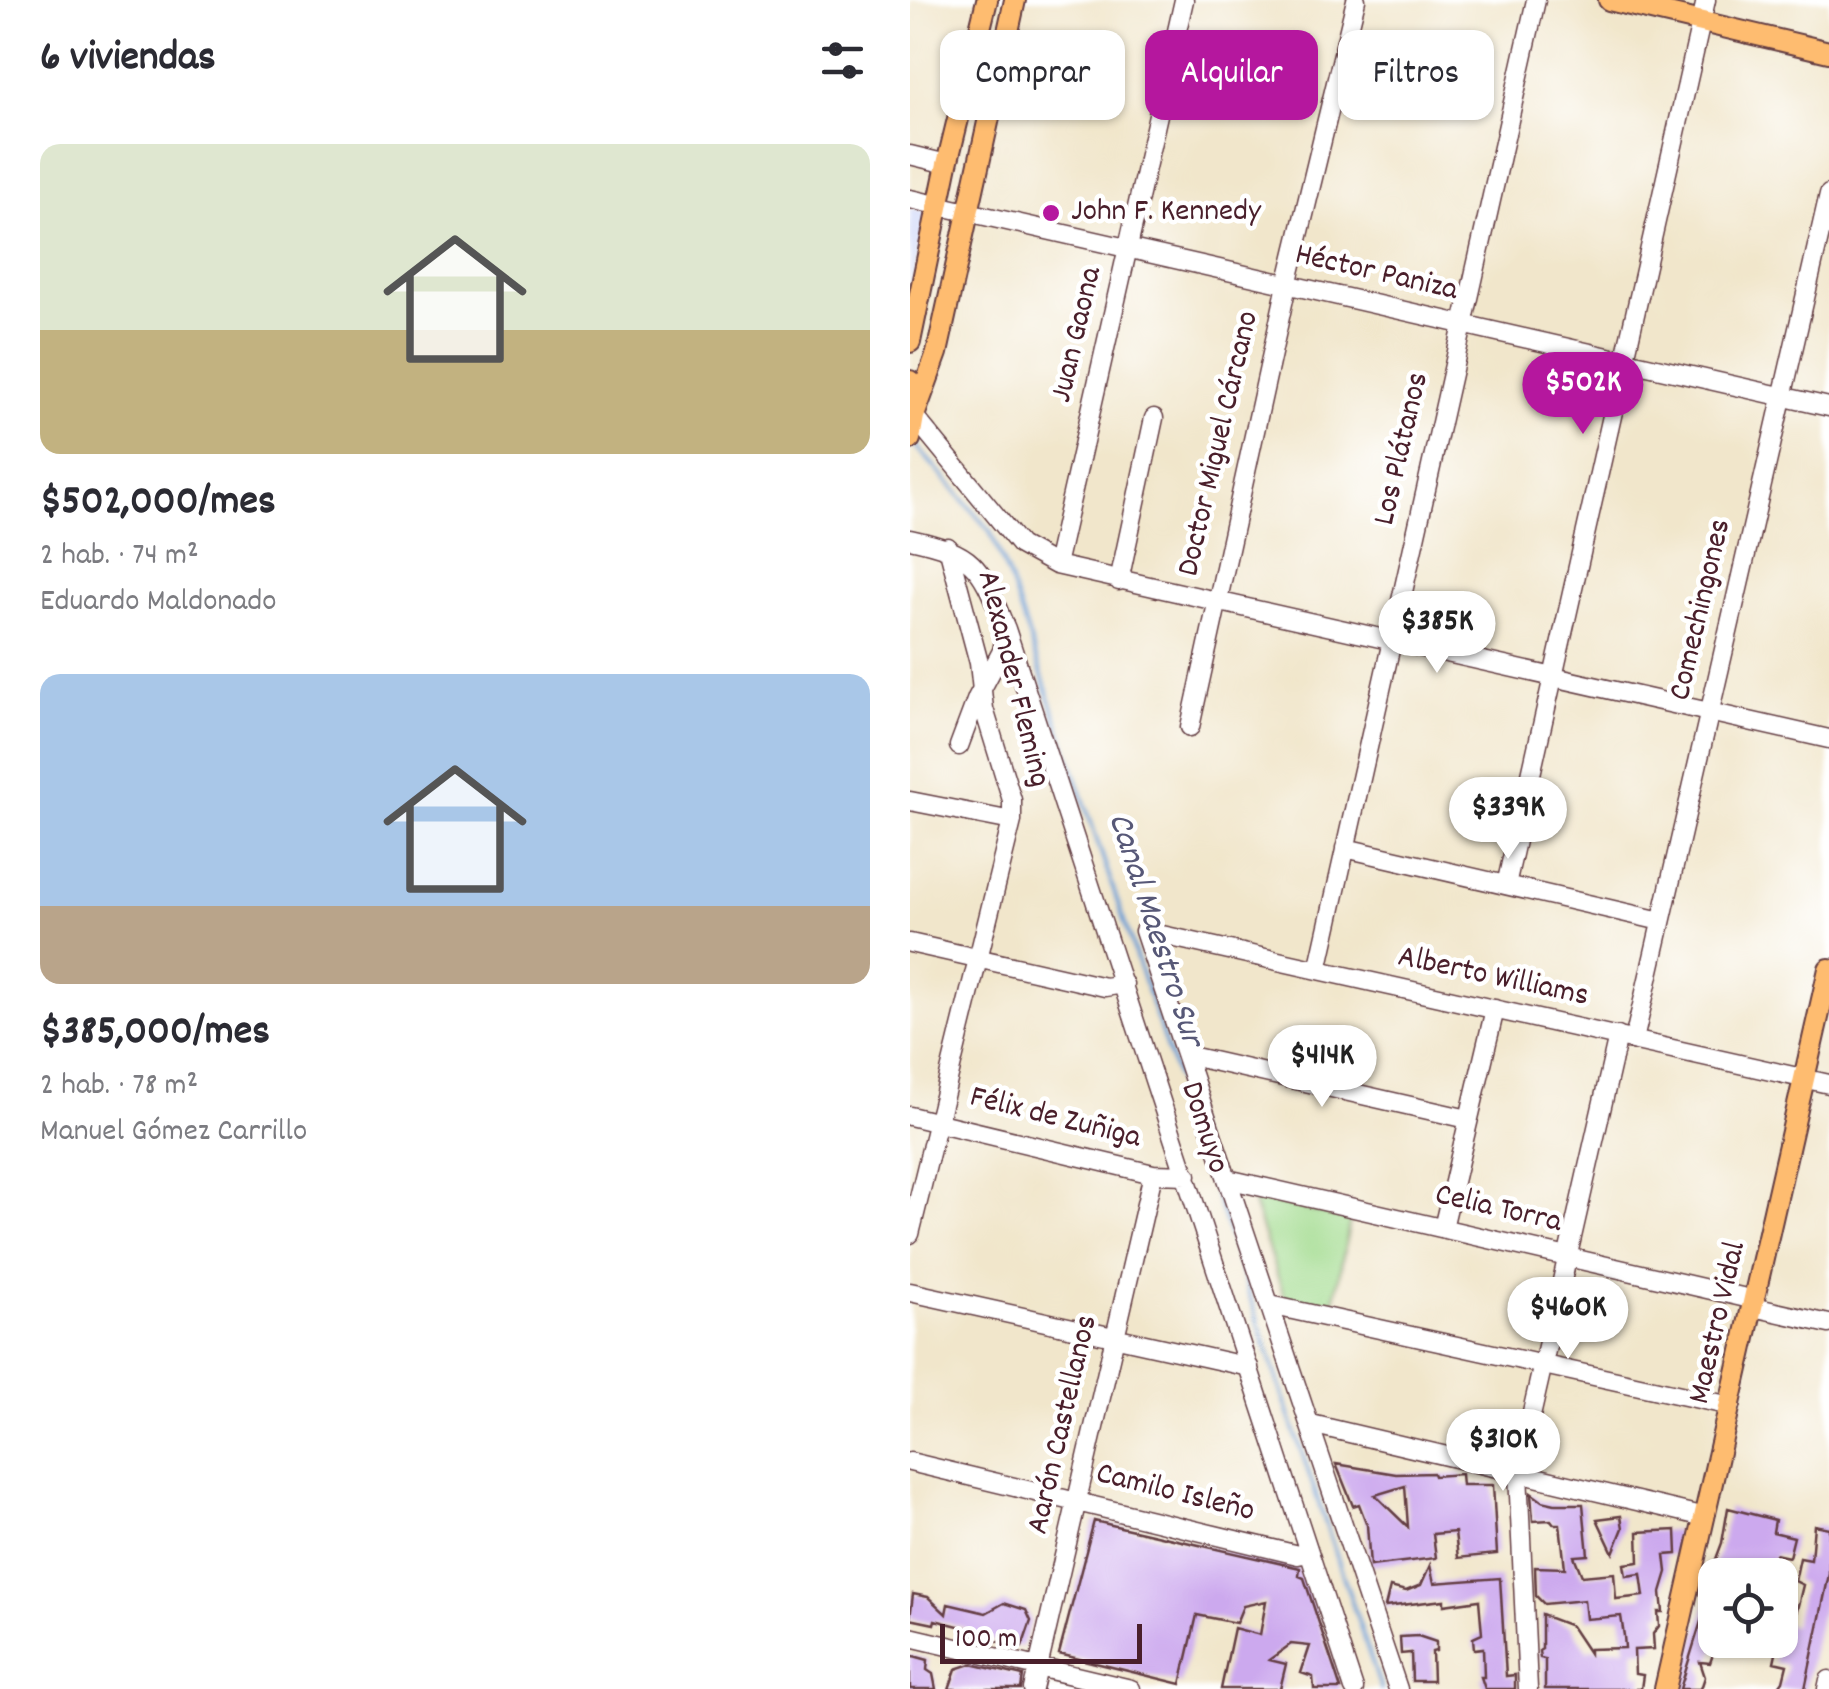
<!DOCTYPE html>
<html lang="es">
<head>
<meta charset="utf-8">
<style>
  body { margin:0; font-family:Dekko,sans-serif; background:#f7f7f7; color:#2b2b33; height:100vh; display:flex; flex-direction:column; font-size:38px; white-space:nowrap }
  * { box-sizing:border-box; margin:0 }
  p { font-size:32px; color:#7c7c81 }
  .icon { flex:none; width:55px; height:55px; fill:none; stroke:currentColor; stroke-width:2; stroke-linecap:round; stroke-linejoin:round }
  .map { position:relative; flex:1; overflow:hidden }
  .side { display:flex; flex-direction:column; background:#fff; width:910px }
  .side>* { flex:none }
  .guide { position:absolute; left:30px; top:30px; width:738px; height:90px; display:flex; gap:20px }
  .fabs { position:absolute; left:788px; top:1558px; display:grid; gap:20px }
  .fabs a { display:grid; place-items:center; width:100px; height:100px; border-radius:20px; background:#fff; box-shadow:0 2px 8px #0004; font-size:50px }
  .scale { position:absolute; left:30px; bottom:25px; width:202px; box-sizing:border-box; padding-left:10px; border:5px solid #4a1f2b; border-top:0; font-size:28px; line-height:35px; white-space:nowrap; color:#4a1f2b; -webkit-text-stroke:8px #fff; paint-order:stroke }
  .price { position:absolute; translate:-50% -85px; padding:0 22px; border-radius:35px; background:#fff; color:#222; font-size:32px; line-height:65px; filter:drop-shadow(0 2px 5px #0008) }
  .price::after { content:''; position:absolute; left:50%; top:60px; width:30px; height:22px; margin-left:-15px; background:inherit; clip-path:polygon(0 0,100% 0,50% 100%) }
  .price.current { background:#b5179e; color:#fff }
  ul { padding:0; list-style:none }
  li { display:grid; align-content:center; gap:20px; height:530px; padding:0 40px }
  li span { display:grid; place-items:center; height:310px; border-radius:20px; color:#555 }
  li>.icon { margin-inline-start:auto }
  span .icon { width:180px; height:180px; fill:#fffc; stroke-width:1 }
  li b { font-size:42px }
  h2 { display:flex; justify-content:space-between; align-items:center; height:120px; padding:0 40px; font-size:42px }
  .tag { padding:0 35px; border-radius:20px; background:#fff; box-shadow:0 2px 8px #0004; font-size:35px; line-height:90px }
  .tag.current { background:#b5179e; color:#fff }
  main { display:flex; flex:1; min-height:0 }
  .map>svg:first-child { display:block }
  .built { fill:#d1d9f9 }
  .green { fill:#a3dc8f; stroke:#767e5d; stroke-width:2.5 }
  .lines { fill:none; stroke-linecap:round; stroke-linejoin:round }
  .stream { stroke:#679dd4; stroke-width:4 }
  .building { fill:#cca9ee; fill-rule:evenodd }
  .minor-casing { stroke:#633d43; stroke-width:21 }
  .major-casing { stroke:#633d43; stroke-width:24 }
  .minor { stroke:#fff; stroke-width:18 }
  .major { stroke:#febc70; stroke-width:20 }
  .poi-dot { fill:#b5179e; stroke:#fff; stroke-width:4 }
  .labels { text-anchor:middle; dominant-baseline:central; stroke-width:9; stroke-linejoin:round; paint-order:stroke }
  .poi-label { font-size:32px; fill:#4a1f2b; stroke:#fff; text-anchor:start }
  .street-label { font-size:32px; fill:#4a1f2b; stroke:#fff }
  .water-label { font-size:35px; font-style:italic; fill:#575877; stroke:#fff }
</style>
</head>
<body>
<main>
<section class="side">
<h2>6 viviendas<svg class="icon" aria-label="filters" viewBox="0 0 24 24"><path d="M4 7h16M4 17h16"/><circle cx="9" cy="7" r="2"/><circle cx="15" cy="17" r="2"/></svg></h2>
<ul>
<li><span style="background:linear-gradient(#dfe7d0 60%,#c2b280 0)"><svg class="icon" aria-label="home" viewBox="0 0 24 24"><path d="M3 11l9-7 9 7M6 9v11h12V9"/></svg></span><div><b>$502,000/mes</b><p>2 hab. · 74 m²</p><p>Eduardo Maldonado</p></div></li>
<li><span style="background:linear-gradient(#a9c7e8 75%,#b9a48a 0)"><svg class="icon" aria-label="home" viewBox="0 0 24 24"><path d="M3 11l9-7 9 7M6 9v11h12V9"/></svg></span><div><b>$385,000/mes</b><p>2 hab. · 78 m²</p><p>Manuel Gómez Carrillo</p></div></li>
</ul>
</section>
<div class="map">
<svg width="919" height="1689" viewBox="0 0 919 1689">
  <rect width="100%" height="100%" fill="#fff"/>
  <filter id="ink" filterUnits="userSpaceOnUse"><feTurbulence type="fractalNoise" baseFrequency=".01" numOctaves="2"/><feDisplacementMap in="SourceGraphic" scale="20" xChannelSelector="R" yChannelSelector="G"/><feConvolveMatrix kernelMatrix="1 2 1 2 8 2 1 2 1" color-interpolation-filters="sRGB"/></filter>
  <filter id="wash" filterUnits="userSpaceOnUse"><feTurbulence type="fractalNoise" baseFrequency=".0048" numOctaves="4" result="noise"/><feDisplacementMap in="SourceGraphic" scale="40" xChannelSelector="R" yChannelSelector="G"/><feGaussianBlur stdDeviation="2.25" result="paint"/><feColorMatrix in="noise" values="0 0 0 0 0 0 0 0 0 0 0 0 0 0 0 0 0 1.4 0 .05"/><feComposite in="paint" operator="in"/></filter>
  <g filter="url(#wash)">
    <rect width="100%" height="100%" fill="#f1e6cb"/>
    <path class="built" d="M0,208l19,5 -19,76z"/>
    <path class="green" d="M341,1197l99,23 -18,92 -46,-10z"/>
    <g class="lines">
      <path class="stream" d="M3,442l77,89 20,49 371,1109"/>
    </g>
    <g id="blocks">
      <path class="building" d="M426,1464l60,10 37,-1 1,3 27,-2 1,11h31l4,69 -39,4 -3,-26 -22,2 3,24 -66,8 -3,-41 -8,-21 -6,2zM495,1486l3,41 -33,-32z
        M621,1493l11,8 13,3h28l5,51 -14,1 8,20 32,-3 2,26 28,-3 -3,-22 -15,2 -2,-12 15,-2 -1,-30 38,-2 1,24 -12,1 2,17 -6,20 2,20h-5l1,14 -6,8 1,15 -20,1 1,24 8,1 -2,14h-96v-30l-5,-1 -1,-7 3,-2v-34l29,11 18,27v-4l36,-1 -1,-12 -3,-20 -35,3 -2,-19 -40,4 -8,-8 -1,-29 30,1 -5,-44h-6l-3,-4 -18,1z
        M818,1508l47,12 -2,12 21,5 -5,20 -14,-3 -4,21h-61l12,-32z
        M711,1516l2,12 -10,25 -16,-34z
        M184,1521l206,47 -1,8 5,2 37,111h-27l-1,-12 -12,-4 9,-27 -19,-2 -22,16 17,4 -6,25h-59l13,-61 26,7 6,-34 -23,5 -7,17 -39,-8 -16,69 -122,-30z
        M904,1525l15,3v46l-24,115h-28l6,-8 4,-16 -13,-3 4,-18 7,-20 8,2 10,-41 -8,-4 5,-23 11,2z
        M520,1565l4,18 66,-5 6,98 9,-1v14h-30l-4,-12h3l-1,-29 -9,1 -1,-11 9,-4 -3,-34 -35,5v-5l-59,7 5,-20 16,4 15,-6z
        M802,1586l3,1 2,56 -7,20 -10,-1 5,15 -4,12h-21z
        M3,1594l15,3 18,17 2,-10 38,9 18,-10 22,7 5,11 -9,26 -57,-13 1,-6 -31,-8 -1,4 -24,-5z
        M508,1636l18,6v9l-4,1 1,29h-21l-1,-28 -10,1 -1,-17z
        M0,1655l18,5 -1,10 6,4 3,15h-26z
        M61,1664l52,12 -2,13h-72l7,-20z"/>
    </g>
  </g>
  <g filter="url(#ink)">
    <use href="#blocks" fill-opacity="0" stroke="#633d43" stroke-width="2.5"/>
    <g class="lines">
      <defs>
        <path id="minor" d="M0,155l37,9
          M0,199l919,208
          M4,416l106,129 36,20 773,174
          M0,539c69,15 70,28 96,90l348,1060
          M146,565l128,-565
          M209,581l35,-163
          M280,727l97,-442 69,-285
          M49,746l18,-48 25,-47 4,-20
          M0,801l102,20
          M435,848l316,73
          M596,885l200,-885
          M234,931l254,758
          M234,931l685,153
          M0,943l195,44 19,-3
          M408,970l218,-970
          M724,1040l195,-846
          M276,1055l282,64
          M0,1116l243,58 34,1
          M317,1179l528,121
          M533,1228l52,-219
          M0,1234l102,-413v-21l-28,-91 -5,-46 -31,-116
          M0,1292l339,75
          M360,1305l461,101
          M843,1307l76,17
          M401,1424l394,93
          M0,1462l388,93 10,-2
          M0,1637l221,52
          M123,1689l120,-515
          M618,1689l-10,-216 100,-437
          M917,1689l2,-9"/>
        <path id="major" d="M699,0l220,52
          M0,342l37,-178 40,-164
          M0,381l4,33
          M0,439l4,-23 23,-63 78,-353
          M755,1689l164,-720"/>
      </defs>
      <use href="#minor" class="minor-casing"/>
      <use href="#major" class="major-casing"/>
      <use href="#minor" class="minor"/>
      <use href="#major" class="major"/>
    </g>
  </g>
  <circle class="poi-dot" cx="141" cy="213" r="10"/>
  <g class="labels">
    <g class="poi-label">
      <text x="161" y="213">John F. Kennedy</text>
    </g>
    <g class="street-label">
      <text transform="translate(466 274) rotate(13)">Héctor Paniza</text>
      <text transform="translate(168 335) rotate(-77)">Juan Gaona</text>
      <text transform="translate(310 444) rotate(-77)">Doctor Miguel Cárcano</text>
      <text transform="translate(493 449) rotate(-77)">Los Plátanos</text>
      <text transform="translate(792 610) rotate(-77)">Comechingones</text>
      <text transform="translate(102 679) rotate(76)">Alexander Fleming</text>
      <text transform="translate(583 978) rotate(12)">Alberto Williams</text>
      <text transform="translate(145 1119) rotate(14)">Félix de Zuñiga</text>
      <text transform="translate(293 1128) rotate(72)">Domuyo</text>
      <text transform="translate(588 1210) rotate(13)">Celia Torra</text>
      <text transform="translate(809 1323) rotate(-77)">Maestro Vidal</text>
      <text transform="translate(154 1425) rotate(-77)">Aarón Castellanos</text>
      <text transform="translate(265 1494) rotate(14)">Camilo Isleño</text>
    </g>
    <g class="water-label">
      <text transform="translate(244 930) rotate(72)">Canal Maestro Sur</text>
    </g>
  </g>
</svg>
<div class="fabs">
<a><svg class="icon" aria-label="locate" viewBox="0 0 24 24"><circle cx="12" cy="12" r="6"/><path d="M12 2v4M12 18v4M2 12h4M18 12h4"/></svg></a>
</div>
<div class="scale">100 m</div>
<b class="price current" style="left:673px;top:437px">$502K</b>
<b class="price" style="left:527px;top:676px">$385K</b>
<b class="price" style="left:598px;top:862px">$339K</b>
<b class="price" style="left:412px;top:1110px">$414K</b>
<b class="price" style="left:658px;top:1362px">$460K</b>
<b class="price" style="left:593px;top:1494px">$310K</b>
<div class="guide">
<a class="tag">Comprar</a>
<a class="tag current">Alquilar</a>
<a class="tag">Filtros</a>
</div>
</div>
</main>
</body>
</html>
